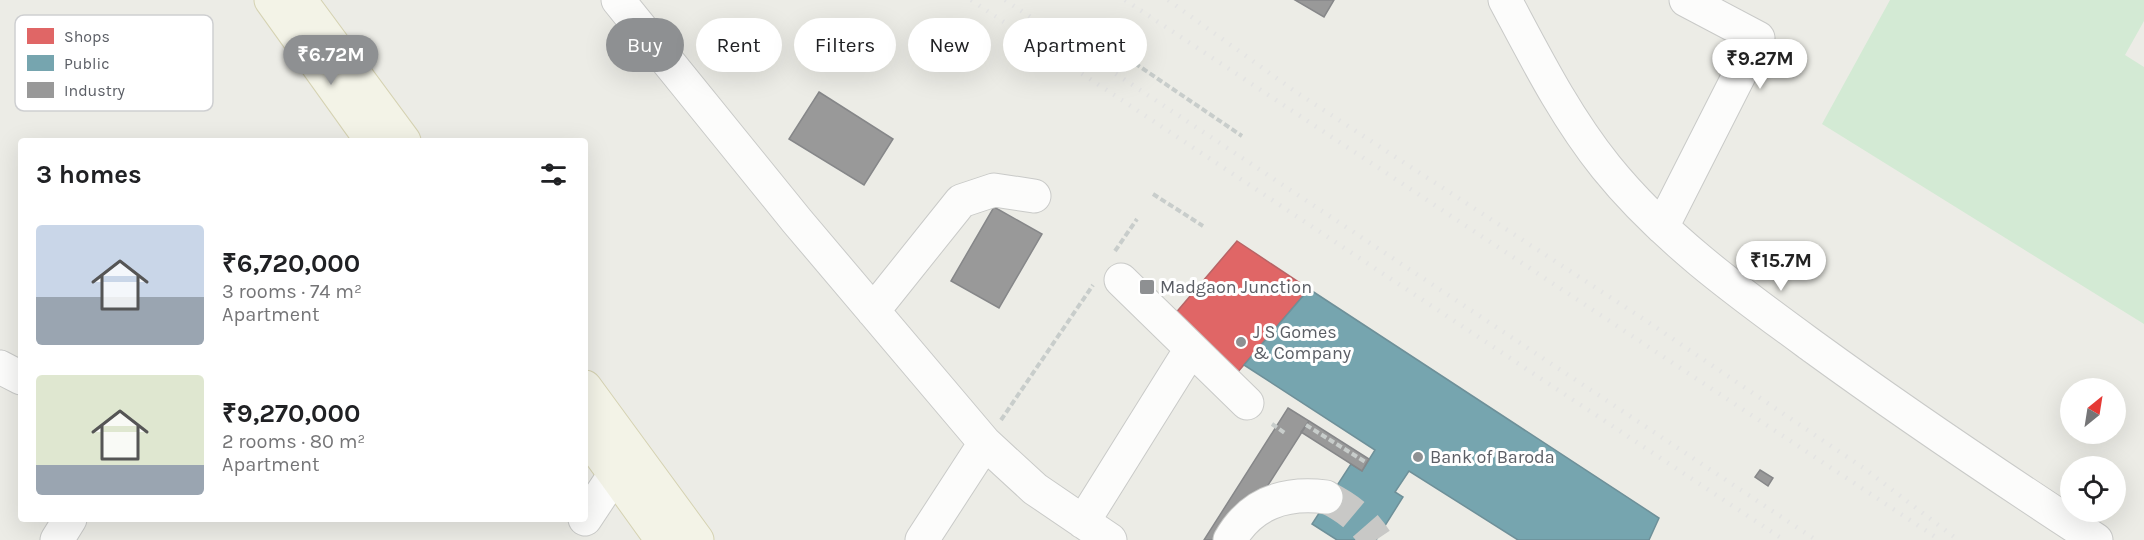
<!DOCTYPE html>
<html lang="en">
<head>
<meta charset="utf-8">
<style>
  body { margin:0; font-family:Karla,sans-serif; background:#f2f2f2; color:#202124; height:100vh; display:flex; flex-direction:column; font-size:22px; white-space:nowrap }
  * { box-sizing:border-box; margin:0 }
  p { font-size:20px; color:#757577 }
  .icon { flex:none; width:33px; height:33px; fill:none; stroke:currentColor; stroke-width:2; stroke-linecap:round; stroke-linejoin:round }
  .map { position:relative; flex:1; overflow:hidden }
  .drawer { position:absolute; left:18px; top:138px; width:570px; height:384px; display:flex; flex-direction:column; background:#fff; border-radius:6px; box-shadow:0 6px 24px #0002 }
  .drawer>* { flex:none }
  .banner { position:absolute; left:606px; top:18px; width:570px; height:54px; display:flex; gap:12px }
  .needle { width:39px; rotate:30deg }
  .fabs { position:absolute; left:2060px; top:378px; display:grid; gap:12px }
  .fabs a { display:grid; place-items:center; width:66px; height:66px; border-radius:50%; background:#fff; box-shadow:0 6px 24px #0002; font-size:30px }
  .price { position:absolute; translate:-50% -51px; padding:0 14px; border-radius:21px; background:#fff; color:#222; font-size:20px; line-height:39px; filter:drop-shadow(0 2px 3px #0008) }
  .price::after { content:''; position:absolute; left:50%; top:36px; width:18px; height:14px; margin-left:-9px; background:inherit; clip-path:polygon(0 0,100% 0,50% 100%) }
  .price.active { background:#8e9092; color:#fff }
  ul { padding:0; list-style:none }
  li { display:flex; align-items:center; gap:18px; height:150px; padding:0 18px }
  li span { display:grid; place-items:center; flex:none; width:168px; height:120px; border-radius:6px; color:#555 }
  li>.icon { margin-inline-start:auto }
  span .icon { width:72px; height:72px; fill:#fffc; stroke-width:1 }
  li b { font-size:26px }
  h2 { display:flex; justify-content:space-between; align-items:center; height:72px; padding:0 18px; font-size:26px }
  .chip { padding:0 21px; border-radius:27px; background:#fff; box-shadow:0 6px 24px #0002; font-size:21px; line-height:54px }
  .chip.active { background:#8e9092; color:#fff }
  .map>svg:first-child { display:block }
  .green { fill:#d3ead4 }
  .shops { fill:#e06666; stroke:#b86466; stroke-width:1.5 }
  .public { fill:#76a5af; stroke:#6e9099; stroke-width:1.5 }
  .industry { fill:#999; stroke:#868789; stroke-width:1.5 }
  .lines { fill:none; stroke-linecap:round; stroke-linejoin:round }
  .minor-tunnel { stroke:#c8c8c6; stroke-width:33; stroke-dasharray:33 16; stroke-linecap:butt }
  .minor-casing { stroke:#c9cac8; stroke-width:35 }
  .major-casing { stroke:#d5d2b2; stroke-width:35 }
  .path { stroke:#c8cdcb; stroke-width:4; stroke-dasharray:6 3; stroke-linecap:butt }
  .minor { stroke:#fcfcfb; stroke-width:33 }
  .major { stroke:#f3f3e7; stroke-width:33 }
  .rail { stroke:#e4e4e3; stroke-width:4.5; stroke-dasharray:1.5 8; stroke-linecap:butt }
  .poi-dot { fill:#8e9092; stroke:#fff; stroke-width:2 }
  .labels { text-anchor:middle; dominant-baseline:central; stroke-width:6; stroke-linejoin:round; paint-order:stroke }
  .poi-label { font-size:18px; fill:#5b5e65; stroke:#fff; text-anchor:start }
  .key { fill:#fff; stroke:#cecfd1; stroke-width:1.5 }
  .key-label { font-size:16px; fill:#5b5e65 }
</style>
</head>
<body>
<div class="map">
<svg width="2144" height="540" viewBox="0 0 2144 540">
  <rect width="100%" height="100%" fill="#ecece6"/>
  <path class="green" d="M1890,0h254v21l-19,34 19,12v257l-322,-200z"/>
  <path class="shops" d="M1237,241l72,48 -72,84 -63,-58z"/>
  <path class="public" d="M1309,289l350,229 -10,22h-131l-109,-69 -14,21 8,5 -27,43h-39l-25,-16 39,-60 11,7 13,-21 -131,-85z"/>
  <path class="industry" d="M1295,0h39l-10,17z
    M819,92l74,47 -29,46 -75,-46z
    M994,207l48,27 -43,74 -48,-27z
    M1288,408l21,13 -76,119h-29z
    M1309,421l60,38 -7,12 -61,-39z
    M1760,470l13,8 -5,8 -13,-9z"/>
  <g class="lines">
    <path class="minor-tunnel" d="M1326,497c22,11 36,22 50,43"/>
    <defs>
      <path id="minor" d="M618,0l179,221 188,222 50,46 75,51
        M1505,0c31,58 60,116 101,167 58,72 135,127 209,181 92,67 186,130 281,192
        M1662,227l96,-189 -72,-38
        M1121,280l126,123
        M873,311l88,-110 33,-11 40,6
        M0,367l21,11
        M585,519l30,-45
        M1083,522l108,-173
        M57,540l13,-21
        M922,540l63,-97
        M1230,540c21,-37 55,-48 96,-43"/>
      <path id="major" d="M271,0l101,141
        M300,0l104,141
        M585,387l112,153
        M585,433l77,107"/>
    </defs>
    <use href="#minor" class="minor-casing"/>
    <use href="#major" class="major-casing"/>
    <path class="path" d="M1105,43l137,93
      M1153,194l50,32
      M1115,251l22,-32
      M1001,420l92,-135
      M1272,424l14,10
      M1306,425l61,38"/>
    <use href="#minor" class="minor"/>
    <use href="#major" class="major"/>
    <path class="rail" d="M971,0l813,540
      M1005,0l811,540
      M1125,0l815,540
      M1168,0l128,92 346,226 223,151 93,71"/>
  </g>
  <g class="poi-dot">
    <rect x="1139" y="279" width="16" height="16" rx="3"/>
    <circle cx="1241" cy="342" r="6"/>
    <circle cx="1418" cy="457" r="6"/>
  </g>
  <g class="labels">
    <g class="poi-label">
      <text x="1160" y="287">Madgaon Junction</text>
      <text x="1253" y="332">J S Gomes<tspan x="1253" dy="21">&amp; Company</tspan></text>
      <text x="1430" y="457">Bank of Baroda</text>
    </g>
  </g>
  <rect x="15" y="15" width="198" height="96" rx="9" class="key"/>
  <rect x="27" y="28" width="27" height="16" fill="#e06666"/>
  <rect x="27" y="55" width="27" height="16" fill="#76a5af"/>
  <rect x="27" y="82" width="27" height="16" fill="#999"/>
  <g class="key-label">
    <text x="64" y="42">Shops</text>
    <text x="64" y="69">Public</text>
    <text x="64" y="96">Industry</text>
  </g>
</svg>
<div class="fabs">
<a><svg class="needle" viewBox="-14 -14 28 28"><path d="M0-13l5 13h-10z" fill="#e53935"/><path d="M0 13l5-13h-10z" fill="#757577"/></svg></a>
<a><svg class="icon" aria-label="locate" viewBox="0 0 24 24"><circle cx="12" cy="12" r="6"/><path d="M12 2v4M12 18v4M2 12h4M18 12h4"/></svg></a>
</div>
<b class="price active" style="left:331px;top:86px">₹6.72M</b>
<b class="price" style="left:1760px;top:90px">₹9.27M</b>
<b class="price" style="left:1781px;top:292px">₹15.7M</b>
<div class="banner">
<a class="chip active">Buy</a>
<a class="chip">Rent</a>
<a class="chip">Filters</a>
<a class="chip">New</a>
<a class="chip">Apartment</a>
</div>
<section class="drawer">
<h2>3 homes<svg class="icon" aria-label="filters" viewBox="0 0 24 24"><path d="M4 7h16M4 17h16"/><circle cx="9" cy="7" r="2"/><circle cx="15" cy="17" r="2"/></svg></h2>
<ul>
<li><span style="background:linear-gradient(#c9d6e8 60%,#9aa5b1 0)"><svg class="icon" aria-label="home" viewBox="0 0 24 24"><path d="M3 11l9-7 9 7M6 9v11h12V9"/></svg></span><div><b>₹6,720,000</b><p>3 rooms · 74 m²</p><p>Apartment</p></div></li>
<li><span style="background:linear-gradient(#dfe7d0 75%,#9aa5b1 0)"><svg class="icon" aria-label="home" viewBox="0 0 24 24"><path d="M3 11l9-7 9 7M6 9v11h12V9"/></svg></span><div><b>₹9,270,000</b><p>2 rooms · 80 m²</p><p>Apartment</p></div></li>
</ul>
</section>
</div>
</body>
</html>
